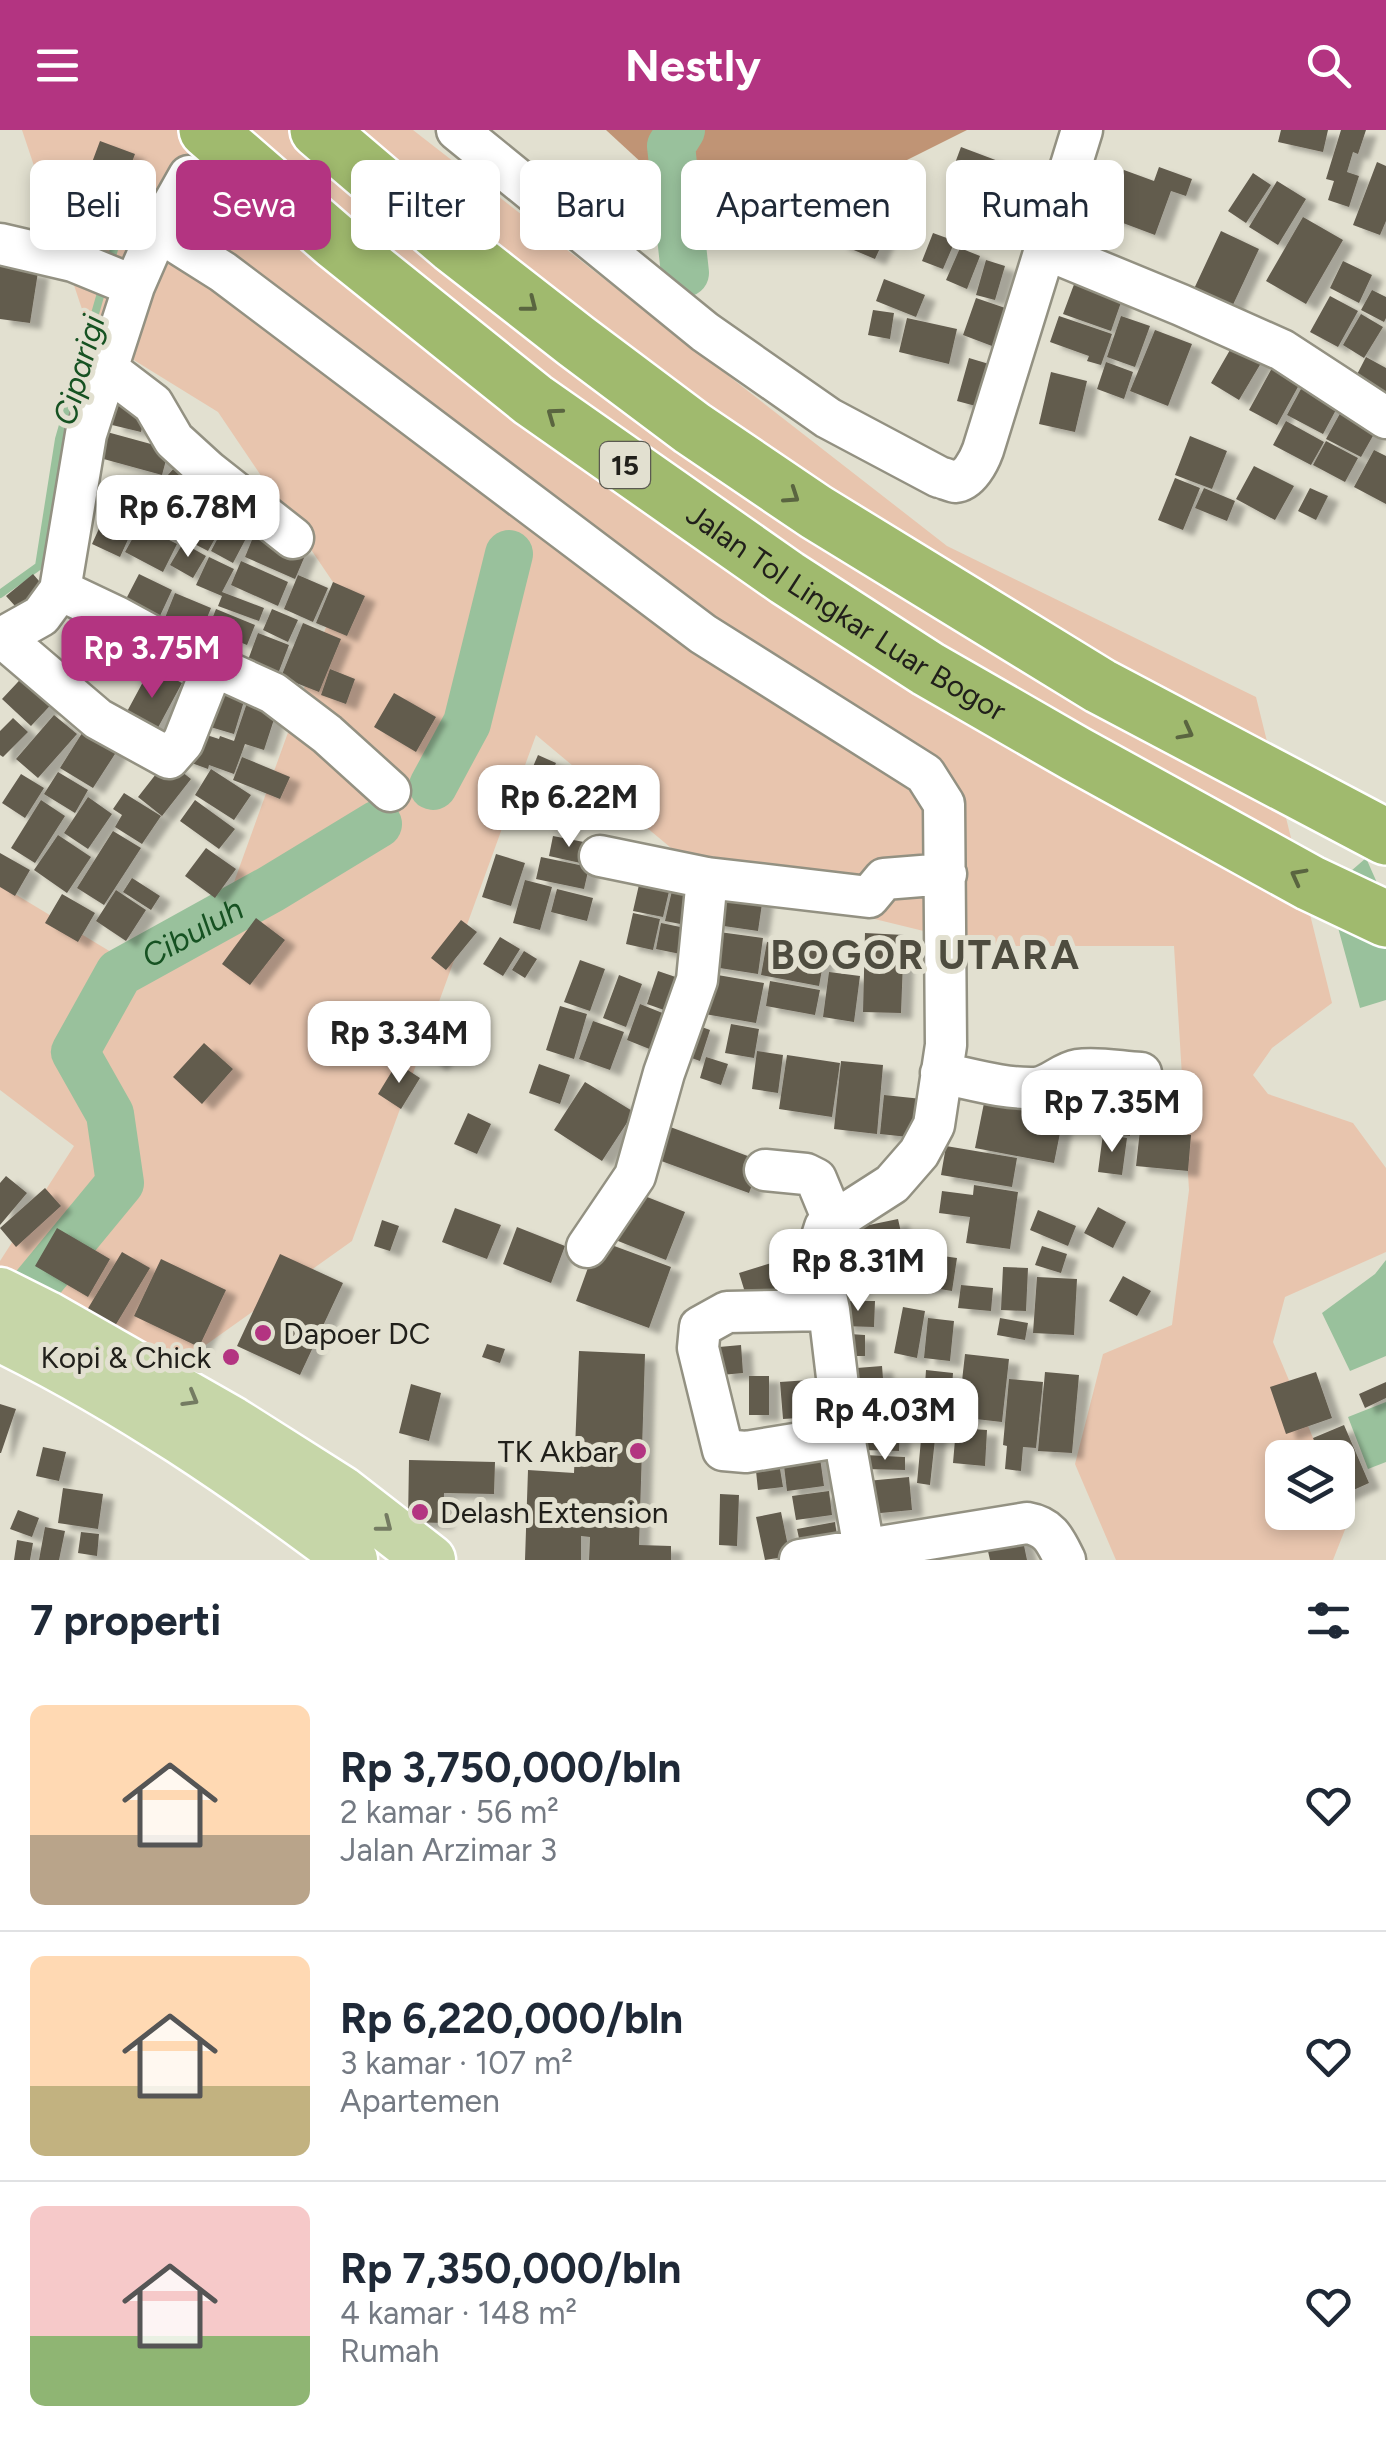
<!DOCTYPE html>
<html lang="id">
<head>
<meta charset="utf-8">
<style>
  body { margin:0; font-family:Figtree,sans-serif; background:#f2f2f3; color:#1f2937; height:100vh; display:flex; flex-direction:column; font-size:38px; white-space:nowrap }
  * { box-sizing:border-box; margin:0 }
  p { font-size:32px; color:#747a83 }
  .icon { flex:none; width:55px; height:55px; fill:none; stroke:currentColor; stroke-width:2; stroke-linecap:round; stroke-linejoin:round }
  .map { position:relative; height:1430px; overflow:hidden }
  .side { display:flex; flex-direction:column; background:#fff; flex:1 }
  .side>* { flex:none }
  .guide { position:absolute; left:30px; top:30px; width:1328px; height:90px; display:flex; gap:20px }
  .tools { position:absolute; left:1265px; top:1310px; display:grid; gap:20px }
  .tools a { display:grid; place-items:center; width:90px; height:90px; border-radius:15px; background:#fff; box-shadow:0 5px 15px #0003; font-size:50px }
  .price { position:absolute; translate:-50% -85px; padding:0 22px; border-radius:20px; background:#fff; color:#222; font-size:32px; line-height:65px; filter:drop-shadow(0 2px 5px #0008) }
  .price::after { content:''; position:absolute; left:50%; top:60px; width:30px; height:22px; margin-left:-15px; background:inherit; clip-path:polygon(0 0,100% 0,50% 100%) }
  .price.selected { background:#b33481; color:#fff }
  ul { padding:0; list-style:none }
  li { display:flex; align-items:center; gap:30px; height:250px; padding:0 30px }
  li+li { border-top:2px solid #e0e1e3 }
  li span { display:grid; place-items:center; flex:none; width:280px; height:200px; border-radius:15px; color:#555 }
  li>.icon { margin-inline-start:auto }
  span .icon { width:120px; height:120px; fill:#fffc; stroke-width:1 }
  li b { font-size:42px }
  h2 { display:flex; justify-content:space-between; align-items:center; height:120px; padding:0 30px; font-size:42px }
  .chip { padding:0 35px; border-radius:15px; background:#fff; box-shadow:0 5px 15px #0003; font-size:35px; line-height:90px }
  .chip.selected { background:#b33481; color:#fff }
  header { display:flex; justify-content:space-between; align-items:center; height:130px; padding:0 30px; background:#b33481; color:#fff; font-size:45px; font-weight:700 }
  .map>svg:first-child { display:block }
  .green { fill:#e8c5ae }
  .forest { fill:#c09475 }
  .water { fill:#99c19c }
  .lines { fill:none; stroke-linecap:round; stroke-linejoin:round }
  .stream { stroke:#99c19c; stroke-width:8 }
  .river { stroke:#99c19c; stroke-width:48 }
  .building { fill:#625b4e; filter:url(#shadow) }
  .minor-casing { stroke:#939182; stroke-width:45 }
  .major-casing { stroke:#fff; stroke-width:55 }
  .highway-casing { stroke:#fff; stroke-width:60 }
  .minor { stroke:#fff; stroke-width:40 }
  .major { stroke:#c6d6a8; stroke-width:50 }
  .highway { stroke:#a0ba6e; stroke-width:55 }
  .oneway { stroke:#5a6540 }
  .oneway2 { stroke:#747b62 }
  .poi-dot { fill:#b33481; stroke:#e2e0d0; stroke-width:4 }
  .labels { text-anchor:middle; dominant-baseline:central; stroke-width:10; stroke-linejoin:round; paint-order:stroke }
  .shield { fill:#e2e0d0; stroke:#5b5a51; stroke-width:2.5 }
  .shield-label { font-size:28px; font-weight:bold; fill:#21201b }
  .street-label { font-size:30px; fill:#21201b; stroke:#e2e0d0 }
  .poi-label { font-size:30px; fill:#21201b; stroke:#e2e0d0; text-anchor:start }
  .water-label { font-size:32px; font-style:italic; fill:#165222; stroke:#e2e0d0 }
  .district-label { font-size:40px; font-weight:bold; letter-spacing:2.5px; fill:#4e4c3f; stroke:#e2e0d0 }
</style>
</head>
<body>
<header><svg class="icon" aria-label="menu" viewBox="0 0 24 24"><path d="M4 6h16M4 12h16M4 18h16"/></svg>Nestly<svg class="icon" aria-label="search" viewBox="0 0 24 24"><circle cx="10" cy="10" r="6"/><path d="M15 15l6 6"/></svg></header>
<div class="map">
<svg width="1386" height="1430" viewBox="0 0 1386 1430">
  <defs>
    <filter id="shadow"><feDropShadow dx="11" dy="6" stdDeviation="2.5" flood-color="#0004"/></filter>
  </defs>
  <rect width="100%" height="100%" fill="#e2e0d0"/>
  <path class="green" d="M22,0h391l534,416 309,151 76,306 -60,45 -19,27 15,19 85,29 33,45v84l-101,45 -12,45 48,115 -39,1v54h56v-15l10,25 -15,38h-217l-41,-96 28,-110 69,-29 17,-135 -15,-244h-189l-278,-68 -171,-143 -184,506 -173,123 -179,-96v-7l74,-115 -74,-56v-205l111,67 122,-67 106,-294 -121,-179 -128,-79z"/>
  <path class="forest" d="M606,0h361l-234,117z"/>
  <path class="water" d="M1366,728l20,45v97l-26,8 -32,-117z
    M1386,1130v96l-36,15 -28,-58 53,-39z
    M1386,1272v60l-18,7 -20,-52z"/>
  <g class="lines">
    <path class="stream" d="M110,133l5,-17
      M0,464l39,-28 20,-127 44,-153"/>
    <g class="river">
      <path d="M681,0l-10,16 14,127"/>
      <path d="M433,656l34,-63 42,-169"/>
      <path id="s1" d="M31,1161l89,-108 -10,-69 -35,-62 44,-79 152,-84 107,-65"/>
    </g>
  </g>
  <path class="building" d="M1281,0h47l-5,22 -45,-10z
    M1341,0h25l-8,24 -5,-2 -6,20 12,4 -10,31 -21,-7 6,-19 -8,-2z
    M100,11l35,13 -37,100 -35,-14z
    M961,17l69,26 -13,35 -69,-26z
    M1377,32l9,4v55l-6,14 -27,-10z
    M1159,37l33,12 -6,17 -15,-5 -16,44 -48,-18 17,-47 30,11z
    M1253,43l18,12 -25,38 -18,-12z
    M1277,51l29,18 -28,46 -29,-18z
    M1303,87l40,23 -37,64 -40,-23z
    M847,89l39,16 -11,24 -38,-16z
    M1221,101l38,18 -28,60 -38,-18z
    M933,103l22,8 -12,28 -21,-8z
    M960,118l20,8 -13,33 -21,-9z
    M986,130l19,6 -10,34 -19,-5z
    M1343,131l29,14 -13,28 -29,-15z
    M0,136l38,6 -8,51 -30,-4z
    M1079,141l47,17 -15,43 -48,-17z
    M884,149l41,16 -9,22 -40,-16z
    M1372,160l14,7v21l-2,4 -23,-12z
    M1330,166l28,15 -20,36 -28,-15z
    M976,168l38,13 -14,38 -37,-14z
    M873,180l21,3 -4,26 -22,-4z
    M1361,184l22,13 -19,31 -21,-13z
    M1059,186l53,18 -11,31 -14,-4 2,-5 -39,-14z
    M1121,186l29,10 -15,41 -28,-10z
    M907,188l50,11 -8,35 -50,-12z
    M1155,200l37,14 -24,62 -38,-15z
    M1238,206l29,17 -28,47 -28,-17z
    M1366,227l20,11v36l-35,-18z
    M969,228l30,9 -12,42 -30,-8z
    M1277,229l28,15 -28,51 -28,-15z
    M1106,232l27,10 -9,27 -27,-10z
    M1051,242l36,9 -12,51 -36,-8z
    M1309,244l36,19 -22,41 -36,-19z
    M118,269l29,6 -6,27 -29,-7z
    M1348,269l35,19 -22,39 -35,-18z
    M1286,291l38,21 -13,23 -38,-20z
    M107,302l62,17 -7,26 -62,-17z
    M1190,306l37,15 -15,38 -37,-14z
    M1326,311l32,17 -13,24 -32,-17z
    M1374,320l12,6v48l-32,-17z
    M184,327l20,20 -17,18 -20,-19z
    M1254,336l40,20 -19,34 -39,-21z
    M1175,348l25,10 -17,42 -25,-10z
    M164,352l28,17 -22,39 -27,-15z
    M216,357l21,12 -29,52 -21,-11z
    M1204,358l31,13 -8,20 -32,-13z
    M1310,358l18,8 -12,24 -18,-9z
    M107,381l28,13 -15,33 -28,-13z
    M230,385l22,12 -19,36 -22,-12z
    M140,395l37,19 -14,28 -38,-20z
    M256,400l51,21 -12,28 -50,-22z
    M183,413l23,13 -13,22 -23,-13z
    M209,427l25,12 -12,23 42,16 -5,13 -41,-15 4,-10 -26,-11z
    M241,431l47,21 -10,24 -47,-21z
    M33,444l18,21 -26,22 -19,-21z
    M139,444l33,16 -13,28 -34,-17z
    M298,445l30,13 -15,34 -29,-13z
    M333,452l32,14 -18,40 -31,-13z
    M175,463l36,15 -15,37 -36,-15z
    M216,479l39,16 -8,20 -39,-16z
    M272,479l26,11 -10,22 -25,-12z
    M83,484l30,21 -20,27 -30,-22z
    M303,493l38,16 -22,53 -38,-15z
    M258,503l31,12 -13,34 -31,-11z
    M151,537l31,16 -28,52 -31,-16z
    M31,538l29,27 -29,31 -29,-27z
    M330,539l25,10 -9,25 -25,-9z
    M210,547l38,11 -14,46 -37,-11z
    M394,563l42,24 -20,35 -42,-25z
    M249,567l29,10 -14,43 -19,-6 -11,30 -25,-9 -1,4 -30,-11 10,-29 31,10 1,-3 14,5z
    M54,585l23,19 -39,44 -22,-19z
    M13,588l15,14 -25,25 -3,-2v-24z
    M91,589l33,21 -31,48 -33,-20z
    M538,625l18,8 -15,35 -18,-8z
    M242,627l48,20 -10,22 -47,-19z
    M167,630l24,19 -29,37 -24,-19z
    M211,639l40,26 -17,25 -39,-25z
    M58,642l30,18 -13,23 -31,-19z
    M21,644l23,14 -19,30 -23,-15z
    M124,663l37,23 -19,28 -27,-17 7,-12 -9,-6z
    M88,667l24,17 -24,35 -24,-16z
    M41,670l24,16 -30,47 -24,-15z
    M195,670l40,29 -16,20 -39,-28z
    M113,701l28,17 -37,57 -27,-17z
    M58,705l33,22 -24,36 -33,-23z
    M553,706l36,7 -4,21 -36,-8z
    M206,718l30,21 -21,29 -30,-22z
    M0,723l30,17 -15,26 -15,-9z
    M496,724l29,9 -14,43 -29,-9z
    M541,727l48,10 -5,22 -48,-10z
    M641,746l30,7 -8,34 -30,-6z
    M132,748l28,18 -9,14 -28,-18z
    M525,750l27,7 -12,43 -27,-7z
    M674,752l30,6 -8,39 -31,-6z
    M716,753l48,7 -6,41 -48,-7z
    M557,759l36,9 -6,23 -36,-9z
    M116,760l30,20 -20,31 -30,-20z
    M62,764l33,19 -17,29 -33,-19z
    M633,783l27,6 -7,31 -27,-6z
    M256,788l29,22 -35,45 -28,-21z
    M461,790l16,12 -31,38 -15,-12z
    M661,793l34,7 -5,26 -34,-7z
    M712,801l51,7 -5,36 -51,-8z
    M865,803l39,2 -3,78 -38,-1z
    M500,807l20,12 -17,27 -20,-12z
    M767,812l58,11 -6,33 -58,-11z
    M524,821l13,8 -12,19 -13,-8z
    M580,830l25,9 -15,42 -26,-9z
    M658,841l35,12 -12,33 -34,-12z
    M829,842l31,4 -6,46 -31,-5z
    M706,843l58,10 -8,40 -57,-10z
    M619,845l23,9 -16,43 -23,-9z
    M770,851l50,9 -5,25 -49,-9z
    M640,874l40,16 -13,36 -40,-16z
    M560,876l27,8 -13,45 -28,-9z
    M441,891l19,16 -24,28 -19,-17z
    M593,891l31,11 -14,38 -31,-11z
    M685,891l25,9 -10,31 -25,-9z
    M731,894l28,5 -5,29 -29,-5z
    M204,913l29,26 -31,35 -29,-27z
    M757,921l26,4 -5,38 -26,-4z
    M787,925l53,8 -8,54 -53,-8z
    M706,927l22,7 -7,21 -21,-7z
    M841,931l42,4 -6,69 -43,-5z
    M397,933l23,15 -19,31 -23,-15z
    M539,934l31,11 -10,29 -31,-11z
    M585,952l49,30 -32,49 -48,-31z
    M1097,954l38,4 -5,48 -38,-4z
    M884,965l38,4 -4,39 -38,-4z
    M984,973l79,15 -9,45 -79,-15z
    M468,983l23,11 -14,30 -23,-10z
    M665,995l96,36 -12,32 -96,-35z
    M1140,1000l51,5 -3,36 -52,-5z
    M1103,1004l24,4 -5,37 -24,-3z
    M946,1016l71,12 -5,29 -71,-12z
    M6,1046l21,17 -27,32v-42z
    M974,1055l44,7 -8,57 -44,-6 4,-26 -31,-4 3,-22 31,4z
    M45,1058l16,18 -45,41 -16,-19z
    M632,1061l53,21 -19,48 -53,-21z
    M1098,1077l28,15 -13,26 -29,-15z
    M455,1078l46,17 -14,34 -45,-17z
    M1038,1080l38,16 -8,20 -38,-16z
    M898,1089l8,35 -53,12 -8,-36z
    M382,1090l17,6 -9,25 -16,-5z
    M517,1097l48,19 -14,37 -48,-19z
    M57,1098l53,31 -22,38 -53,-31z
    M598,1110l73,27 -22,61 -73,-27z
    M1042,1116l25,8 -6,19 -26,-8z
    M122,1122l28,16 -35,58 -28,-16z
    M914,1122l43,6 -5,33 -43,-7z
    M280,1124l63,29 -43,92 -63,-29z
    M794,1126l9,30 -55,16 -9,-29z
    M161,1129l65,31 -27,57 -65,-31z
    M1003,1137l25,1 -2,43 -25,-1z
    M1123,1146l28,15 -14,25 -28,-15z
    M1037,1147l40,2 -3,56 -41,-2z
    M961,1155l32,3 -2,23 -33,-3z
    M842,1171h33l-1,26 -32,-1z
    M903,1177l22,4 -8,47 -23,-5z
    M928,1188l26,3 -4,40 -26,-3z
    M1000,1188l28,5 -3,17 -28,-5z
    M850,1204l15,1v21h-15z
    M487,1214l18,5 -5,14 -18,-6z
    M741,1215l2,28 -22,2 -2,-28z
    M579,1221l66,3 -6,191 32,1v14h-82l1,-23 -9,-1v24h-56l3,-90 46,3z
    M965,1224l44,5 -7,63 -44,-5z
    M882,1236l2,25 -37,3 -3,-25z
    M926,1240l27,3 -1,15 -27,-3z
    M1045,1242l34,3 -7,78 -34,-2z
    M1316,1242l16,46 -46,16 -16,-47z
    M749,1246h20v39h-20z
    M1009,1249l34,3 -7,66 -13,-1 -2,24 -16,-2 2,-23 -4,-1z
    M809,1250l4,37 -30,2 -3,-37z
    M1386,1252v16l-21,10 -6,-14z
    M411,1254l30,9 -12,48 -30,-8z
    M910,1266l40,3 -2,26 -40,-4z
    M0,1274l16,5 -15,44h-1z
    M865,1295h35l-1,26 -35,-1z
    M1344,1295l25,58 -31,14v-39h-17l-8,-20z
    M956,1298l31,2 -2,36 -32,-3z
    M922,1299l14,1 -6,55 -13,-2z
    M1309,1311l8,17h-22l-4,-8z
    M818,1314l6,42 -37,5 -5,-42z
    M43,1317l23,5 -7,29 -23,-5z
    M777,1321l6,36 -25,3 -4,-38z
    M865,1325l40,2v13l-40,-1z
    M409,1330l86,2 -1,32 -50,-1 -1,30 -35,-1z
    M909,1347l3,33 -42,4 -3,-33z
    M63,1358l40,6 -5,35 -40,-6z
    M829,1361l3,24 -36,5 -4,-24z
    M720,1364l19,1 -2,51 -18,-1z
    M18,1380l21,8 -7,19 -22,-8z
    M781,1382l9,44 -25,4 -9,-43z
    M835,1392l2,14 -37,7 -3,-14z
    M45,1397l20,4 -6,29h-20z
    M1021,1401l6,29h-37l-5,-22z
    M81,1402l18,2 -2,22 -19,-3z
    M17,1410l16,3 -3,17h-16z"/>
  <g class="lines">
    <defs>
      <path id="minor" d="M457,0l248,202 123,86 111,59c1,0 16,5 16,5 14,-1 24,-21 28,-32l99,-320
        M158,101l65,41 480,362 222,140 19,30 2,241 -12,80 -15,28 -27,31 -67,43 -8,25 12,58 15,126 22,124
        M0,114l73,17 61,25
        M1045,119l136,56 101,45 104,68
        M107,239l46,35 21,36 34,31 85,67
        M60,460l57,27 57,31 99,45 54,41 63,57
        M3,508l95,81 71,39 14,-16 30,-76
        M0,509l41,-23 19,-26 26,-156 48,-148 24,-55 31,-55
        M600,726l107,22 162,19 15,-18 62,-5
        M941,943c30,6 63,16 94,15 16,-1 26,-15 43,-18 19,-3 43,2 63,3
        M765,1040l41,4 10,5 17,41
        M587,1117l48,-71 29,-103 33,-93 10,-102
        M829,1180l-102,2 -27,15 -2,21 25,102 23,2 98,-16
        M800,1430l227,-37c23,4 28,17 38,37"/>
      <path id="major" d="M0,1163l46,23 186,106 109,69 89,69
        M0,1206c125,61 241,140 352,224"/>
      <g id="highway">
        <path id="s2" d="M207,0l128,111 198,159 254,178 141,91 148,85 234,129 76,36"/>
        <path d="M318,0l135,115 123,96 116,87 124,84 284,174 286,151"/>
      </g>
    </defs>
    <use href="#minor" class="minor-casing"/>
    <use href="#major" class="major-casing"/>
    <use href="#highway" class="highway-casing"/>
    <use href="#minor" class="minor"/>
    <use href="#major" class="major"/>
    <use href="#highway" class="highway"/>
  </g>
  <defs><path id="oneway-chevron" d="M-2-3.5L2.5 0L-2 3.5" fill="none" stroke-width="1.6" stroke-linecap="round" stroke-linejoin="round" transform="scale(2.5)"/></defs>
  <g class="oneway">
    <use href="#oneway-chevron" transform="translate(530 175) rotate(38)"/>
    <use href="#oneway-chevron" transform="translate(554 285) rotate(-144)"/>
    <use href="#oneway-chevron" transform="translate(792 366) rotate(34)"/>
    <use href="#oneway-chevron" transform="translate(1186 602) rotate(28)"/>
    <use href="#oneway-chevron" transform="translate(1298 746) rotate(-152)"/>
  </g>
  <g class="oneway2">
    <use href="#oneway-chevron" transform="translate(191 1269) rotate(30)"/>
    <use href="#oneway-chevron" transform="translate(385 1395) rotate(38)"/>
  </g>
  <g class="poi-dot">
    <circle cx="263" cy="1203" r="10"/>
    <circle cx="231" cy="1227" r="10"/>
    <circle cx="638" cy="1321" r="10"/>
    <circle cx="420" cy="1382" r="10"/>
  </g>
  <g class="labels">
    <rect class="shield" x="600" y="312" width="50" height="46" rx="8"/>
    <g class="shield-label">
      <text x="625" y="335">15</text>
    </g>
    <g class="street-label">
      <text stroke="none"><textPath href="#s2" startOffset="802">Jalan Tol Lingkar Luar Bogor</textPath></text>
    </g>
    <g class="poi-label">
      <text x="283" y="1203">Dapoer DC</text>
      <text x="211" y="1227" text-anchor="end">Kopi &amp; Chick</text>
      <text x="618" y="1321" text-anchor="end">TK Akbar</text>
      <text x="440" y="1382">Delash Extension</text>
    </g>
    <g class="water-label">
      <text transform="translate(79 240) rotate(-74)">Ciparigi</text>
      <text stroke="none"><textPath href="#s1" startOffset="455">Cibuluh</textPath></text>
    </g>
    <g class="district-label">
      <text x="926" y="825">BOGOR UTARA</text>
    </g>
  </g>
</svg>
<div class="tools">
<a><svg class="icon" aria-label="layers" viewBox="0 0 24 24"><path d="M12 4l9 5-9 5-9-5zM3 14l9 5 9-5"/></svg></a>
</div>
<b class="price" style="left:188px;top:430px">Rp 6.78M</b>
<b class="price selected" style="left:152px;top:571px">Rp 3.75M</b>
<b class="price" style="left:569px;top:720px">Rp 6.22M</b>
<b class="price" style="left:399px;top:956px">Rp 3.34M</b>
<b class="price" style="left:1112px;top:1025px">Rp 7.35M</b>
<b class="price" style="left:858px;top:1184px">Rp 8.31M</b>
<b class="price" style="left:885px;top:1333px">Rp 4.03M</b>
<div class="guide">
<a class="chip">Beli</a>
<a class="chip selected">Sewa</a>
<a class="chip">Filter</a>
<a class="chip">Baru</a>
<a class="chip">Apartemen</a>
<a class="chip">Rumah</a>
</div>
</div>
<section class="side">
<h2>7 properti<svg class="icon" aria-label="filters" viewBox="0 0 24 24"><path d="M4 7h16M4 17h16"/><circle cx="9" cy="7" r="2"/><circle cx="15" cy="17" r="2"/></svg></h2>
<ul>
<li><span style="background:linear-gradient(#ffd9b3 65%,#b9a48a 0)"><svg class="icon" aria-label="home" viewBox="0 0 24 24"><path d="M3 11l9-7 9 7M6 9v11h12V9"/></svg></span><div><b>Rp 3,750,000/bln</b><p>2 kamar · 56 m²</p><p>Jalan Arzimar 3</p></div><svg class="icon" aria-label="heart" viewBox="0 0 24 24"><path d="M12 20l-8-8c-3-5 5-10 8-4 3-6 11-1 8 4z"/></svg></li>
<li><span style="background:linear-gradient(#ffd9b3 65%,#c2b280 0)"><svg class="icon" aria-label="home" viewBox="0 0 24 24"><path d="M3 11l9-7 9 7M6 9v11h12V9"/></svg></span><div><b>Rp 6,220,000/bln</b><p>3 kamar · 107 m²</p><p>Apartemen</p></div><svg class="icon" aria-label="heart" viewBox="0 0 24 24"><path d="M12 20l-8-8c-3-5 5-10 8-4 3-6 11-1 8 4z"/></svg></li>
<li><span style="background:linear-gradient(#f6c9c9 65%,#8fb573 0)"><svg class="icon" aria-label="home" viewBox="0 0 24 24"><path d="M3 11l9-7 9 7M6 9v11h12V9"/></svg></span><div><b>Rp 7,350,000/bln</b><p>4 kamar · 148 m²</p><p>Rumah</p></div><svg class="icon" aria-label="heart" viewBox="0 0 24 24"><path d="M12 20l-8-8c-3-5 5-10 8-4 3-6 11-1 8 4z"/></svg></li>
</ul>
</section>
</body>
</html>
